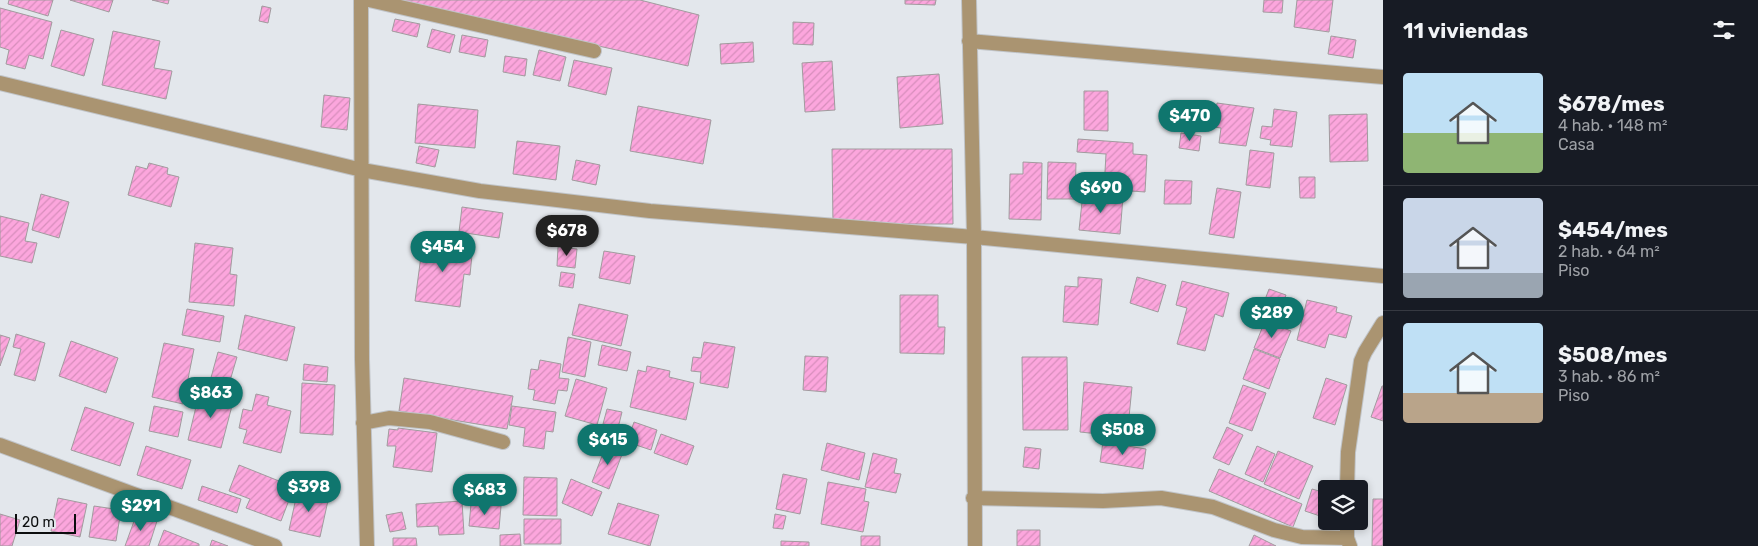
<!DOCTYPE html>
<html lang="es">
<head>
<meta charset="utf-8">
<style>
  body { margin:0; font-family:Rubik,sans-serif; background:#20242c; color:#f1f3f6; height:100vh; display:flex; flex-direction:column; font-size:19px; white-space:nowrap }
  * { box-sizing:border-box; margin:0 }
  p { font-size:16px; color:#9ea1a6 }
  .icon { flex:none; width:28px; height:28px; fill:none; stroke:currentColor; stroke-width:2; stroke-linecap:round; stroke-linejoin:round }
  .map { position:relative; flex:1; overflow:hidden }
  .side { display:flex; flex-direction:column; background:#171b24; width:375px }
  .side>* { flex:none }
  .controls { position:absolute; left:1318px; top:480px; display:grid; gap:10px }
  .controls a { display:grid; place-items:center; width:50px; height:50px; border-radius:5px; background:#171b24; box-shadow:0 2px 8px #0003; font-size:25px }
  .scale { position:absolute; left:15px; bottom:12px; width:61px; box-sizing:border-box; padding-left:5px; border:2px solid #0b0d0e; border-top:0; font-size:14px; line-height:18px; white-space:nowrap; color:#0b0d0e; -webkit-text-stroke:4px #e3e7ec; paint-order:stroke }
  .price { position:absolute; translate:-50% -42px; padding:0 11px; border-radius:18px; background:#0f766e; color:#fff; font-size:16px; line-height:32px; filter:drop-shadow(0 1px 2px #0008) }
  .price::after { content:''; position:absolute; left:50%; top:30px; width:15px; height:11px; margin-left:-8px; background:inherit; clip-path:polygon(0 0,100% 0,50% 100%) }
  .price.current { background:#222; color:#fff }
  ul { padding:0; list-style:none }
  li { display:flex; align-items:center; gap:15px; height:125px; padding:0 20px }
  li+li { border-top:1px solid #363941 }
  li span { display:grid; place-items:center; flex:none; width:140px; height:100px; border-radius:5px; color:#555 }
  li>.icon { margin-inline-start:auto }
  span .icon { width:60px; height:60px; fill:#fffc; stroke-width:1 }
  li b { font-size:21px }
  h2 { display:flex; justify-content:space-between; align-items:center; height:60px; padding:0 20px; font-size:21px }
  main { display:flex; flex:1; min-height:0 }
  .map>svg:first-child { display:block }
  .building { fill:url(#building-hatch); stroke:#a19b9e }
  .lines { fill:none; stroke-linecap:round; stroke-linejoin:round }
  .minor-casing { stroke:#c0c4c8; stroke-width:16 }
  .minor { stroke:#aa9471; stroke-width:14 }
</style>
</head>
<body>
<main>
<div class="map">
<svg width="1383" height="546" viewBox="0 0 1383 546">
  <defs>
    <pattern id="building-hatch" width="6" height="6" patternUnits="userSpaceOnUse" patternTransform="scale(1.25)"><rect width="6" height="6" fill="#fca6dd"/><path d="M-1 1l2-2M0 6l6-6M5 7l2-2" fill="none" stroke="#d78ebc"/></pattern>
  </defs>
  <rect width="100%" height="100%" fill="#e3e7ec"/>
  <path class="building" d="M9,0h44l-5,16 -40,-12z
    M70,0h43l-4,12z
    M152,0h17l-1,4z
    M393,0h247l59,15 -11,51z
    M905,0h31l-1,5 -30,-1z
    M1264,0h19l-1,13 -19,-1z
    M1297,0h36l-4,32 -35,-5z
    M262,6l9,2 -3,15 -9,-2z
    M0,8l52,14 -9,37 -14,-4 -4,14 -19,-5 3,-14 -9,-3z
    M395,19l25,5 -3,13 -25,-6z
    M793,22l21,1 -1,22 -20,-1z
    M432,29l23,6 -5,18 -23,-6z
    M61,30l33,9 -10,37 -33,-10z
    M113,31l47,10 -6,27 18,3 -6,28 -64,-14z
    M462,35l26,5 -3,17 -26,-5z
    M1331,36l25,4 -3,18 -25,-4z
    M753,42l1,20 -33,2 -1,-20z
    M539,50l27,7 -6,24 -27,-6z
    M505,56l22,3 -2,17 -22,-4z
    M574,60l38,8 -6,27 -38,-9z
    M832,61l3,49 -30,2 -3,-49z
    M939,74l4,50 -43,4 -3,-51z
    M1084,91h24v40l-24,-1z
    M324,95l26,3 -3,32 -26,-3z
    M1217,103l37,5 -8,38 -27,-3 2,-15 -7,-1z
    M418,104l60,6 -3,38 -60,-5z
    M638,106l73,14 -8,44 -73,-13z
    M1274,109l23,3 -5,35 -22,-2 1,-5 -11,-2 2,-12 10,1z
    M1367,114l1,47 -38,1 -1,-47z
    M1181,133l20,3 -2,15 -20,-3z
    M1078,139l55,4v11l14,1 -2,37 -41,-3 2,-35 -29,-2z
    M517,141l43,5 -4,34 -43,-6z
    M419,146l20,4 -4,17 -19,-4z
    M832,149h120l1,75h-120z
    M1250,150l24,3 -4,35 -24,-3z
    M576,160l24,5 -4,20 -24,-5z
    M1023,162l19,1 -1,57 -32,-1 1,-45h13z
    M1048,162l28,1 -1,36h-28z
    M149,163l19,5 -1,6 12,3 -8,30 -43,-12 8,-29 11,3z
    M1299,177h16v21h-15z
    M1165,180l27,1 -1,23h-27z
    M1217,188l24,4 -7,46 -25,-4z
    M1083,193l40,4 -3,37 -41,-4z
    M41,194l28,8 -10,36 -27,-8z
    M462,207l41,6 -4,25 -40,-6z
    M0,216l29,7 -4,18 12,2 -5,20 -32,-7z
    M427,239l46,6 -3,30 -6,-1 -4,33 -45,-6 6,-45h4z
    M195,243l38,5 -3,26 7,1 -3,31 -45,-4z
    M558,247l19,2 -2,19 -18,-2z
    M604,251l31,5 -5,28 -31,-6z
    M561,272l14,2 -2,14 -14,-2z
    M1078,277l24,2 -4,46 -35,-3 2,-36 13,1z
    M1137,277l29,8 -8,27 -28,-9z
    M1182,281l47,12 -6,24 -8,-3 -10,37 -28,-7 10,-36 -11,-3z
    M1269,289l17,6 -9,25 -17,-7z
    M900,295h38v32h7l-1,27 -44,-1z
    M1307,300l30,7 -1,5 16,4 -6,22 -17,-4 -4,14 -28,-8z
    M579,304l49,11 -7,31 -49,-11z
    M187,309l37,7 -4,26 -38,-7z
    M245,315l50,12 -8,34 -49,-12z
    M1265,321l26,10 -11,27 -26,-10z
    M16,334l29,9 -10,38 -21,-6 7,-26 -8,-2z
    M0,335l10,3 -10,28z
    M568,337l23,5 -6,35 -23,-5z
    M71,341l47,17 -12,35 -47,-17z
    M704,342l31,5 -7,41 -28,-5 1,-11 -10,-1 2,-14 8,1z
    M164,343l30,6 -11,55 -31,-7z
    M602,345l29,7 -4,19 -29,-6z
    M1254,349l26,10 -11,30 -26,-10z
    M218,352l19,5 -10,34 -18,-6z
    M805,356l23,1 -2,35 -23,-2z
    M1022,357h45l1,73h-45z
    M540,360l21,4 -2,14 10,1 -2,12 -9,-1 -3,14 -22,-4 2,-10 -7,-1 3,-20 7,1z
    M304,364l24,3 -1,15 -24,-2z
    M647,366l23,5 -1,6 25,6 -8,37 -56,-13 8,-37 8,2z
    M404,378l109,18 -6,33 -108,-18z
    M1326,378l21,7 -12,40 -22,-7z
    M576,379l31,9 -10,37 -32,-9z
    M1084,382l48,5 -5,50 -47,-5z
    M302,383l33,2 -2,50 -33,-2z
    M1243,385l23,8 -14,38 -23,-8z
    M1382,386h1v35l-12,-4z
    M200,390l34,8 -13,50 -33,-8z
    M256,394l13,3 -2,8 24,6 -10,42 -38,-10 4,-13 -8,-2 4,-19 9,2z
    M154,406l29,6 -5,25 -29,-6z
    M512,406l44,6 -3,20 -7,-1 -2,18 -21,-3 2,-18 -16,-3z
    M85,407l49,16 -14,43 -49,-16z
    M607,409l15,3 -4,16 -15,-4z
    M634,422l23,8 -6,20 -24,-8z
    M1227,427l16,8 -14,30 -16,-7z
    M398,428l39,5 -5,39 -39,-5 3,-21h-9l2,-17 9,1z
    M661,434l33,12 -7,19 -33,-12z
    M1103,442l43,7 -3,20 -43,-7z
    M607,443l17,6 -15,40 -17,-7z
    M827,443l38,10 -6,27 -38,-10z
    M146,446l45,14 -9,29 -45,-14z
    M1257,446l18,8 -12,28 -18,-8z
    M1025,447l16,2 -2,20 -16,-2z
    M1278,451l35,15 -14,33 -35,-15z
    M873,453l24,6 -3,14 7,1 -5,19 -31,-6z
    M239,465l55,22 -13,34 -35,-13 4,-9 -21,-8z
    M1219,469l83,35 -9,23 -84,-36z
    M783,474l24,5 -7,35 -24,-5z
    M524,477l33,1v38l-34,-1z
    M571,479l31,13 -10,24 -30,-13z
    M828,482l38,7 -2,12 5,1 -6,30 -42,-8z
    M202,486l39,13 -4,14 -39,-13z
    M298,489l31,7 -9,41 -31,-7z
    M1312,489l14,4v25l-21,-7z
    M58,498l29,6 -7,33 -29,-6z
    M1373,499h10v47h-11z
    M462,501l2,33 -25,1 -1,-9 -21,1 -1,-23z
    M618,503l41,12 -9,31 -42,-12z
    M471,504l30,2 -2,23 -30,-3z
    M94,506l27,4 -5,31 -27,-4z
    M402,512l4,17 -16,3 -4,-17z
    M137,513l20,8 -8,25h-24z
    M0,514l20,6 -8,26h-12z
    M775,514l11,2 -3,13 -10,-1z
    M524,519h37v25h-37z
    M164,530l35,14v2h-41z
    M1017,530h23v16h-23z
    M520,534l1,12h-21v-11z
    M1254,535l22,11h-27z
    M861,536h19v10h-19z
    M393,538h23l1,8h-24z
    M212,540l16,6h-18z
    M781,541l28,1v4h-28z"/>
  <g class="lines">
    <defs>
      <path id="minor" d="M361,0l1,359 5,187
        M369,0l225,51
        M969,0l5,237 1,309
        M969,41l414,36
        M0,83l362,87 118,21 170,20 324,26 409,39
        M363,423l26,-5 41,4 73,20
        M0,445l275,101
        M1347,489l1,-37 13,-91 4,-9 18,-29
        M973,498l130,3 58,-3 52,9 61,23 28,7 45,1
        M1347,521v17l3,8"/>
    </defs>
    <use href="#minor" class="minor-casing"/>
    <use href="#minor" class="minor"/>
  </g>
</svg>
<div class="controls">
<a><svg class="icon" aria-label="layers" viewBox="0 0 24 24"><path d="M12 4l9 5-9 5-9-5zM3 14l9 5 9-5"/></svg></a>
</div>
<div class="scale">20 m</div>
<b class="price" style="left:1190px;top:142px">$470</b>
<b class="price" style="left:1101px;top:214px">$690</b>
<b class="price current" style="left:567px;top:257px">$678</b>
<b class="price" style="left:443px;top:273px">$454</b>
<b class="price" style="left:1272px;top:339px">$289</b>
<b class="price" style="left:211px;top:419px">$863</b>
<b class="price" style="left:1123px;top:456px">$508</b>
<b class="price" style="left:608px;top:466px">$615</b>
<b class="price" style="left:309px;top:513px">$398</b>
<b class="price" style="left:485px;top:516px">$683</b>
<b class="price" style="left:141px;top:532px">$291</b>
</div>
<section class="side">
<h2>11 viviendas<svg class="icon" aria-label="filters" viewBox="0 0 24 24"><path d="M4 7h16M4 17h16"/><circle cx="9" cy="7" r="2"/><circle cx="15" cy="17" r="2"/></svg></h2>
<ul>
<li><span style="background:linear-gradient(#bfe0f5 60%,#8fb573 0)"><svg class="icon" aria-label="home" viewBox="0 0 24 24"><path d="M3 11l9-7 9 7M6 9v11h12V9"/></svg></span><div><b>$678/mes</b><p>4 hab. · 148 m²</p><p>Casa</p></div></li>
<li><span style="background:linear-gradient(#c9d6e8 75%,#9aa5b1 0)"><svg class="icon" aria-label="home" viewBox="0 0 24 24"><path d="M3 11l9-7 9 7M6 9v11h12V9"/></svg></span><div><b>$454/mes</b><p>2 hab. · 64 m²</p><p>Piso</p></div></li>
<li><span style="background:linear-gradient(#bfe0f5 70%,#b9a48a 0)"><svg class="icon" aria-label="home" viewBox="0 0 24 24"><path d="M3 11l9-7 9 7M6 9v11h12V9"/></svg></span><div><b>$508/mes</b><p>3 hab. · 86 m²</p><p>Piso</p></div></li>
</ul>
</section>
</main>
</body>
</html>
